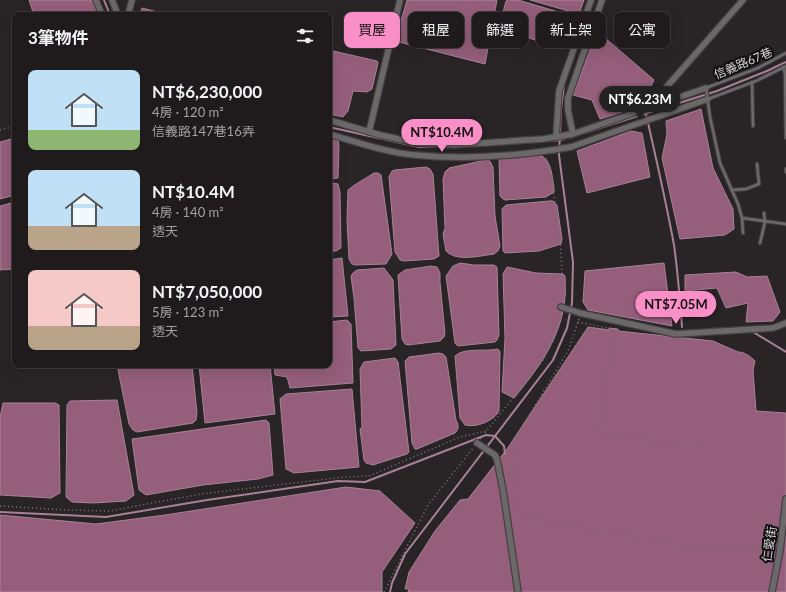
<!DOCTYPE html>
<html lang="zh-TW">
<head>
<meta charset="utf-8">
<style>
  body { margin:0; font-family:Lato,"Noto Sans TC",sans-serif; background:#272425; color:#f1f3f6; height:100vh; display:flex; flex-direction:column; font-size:15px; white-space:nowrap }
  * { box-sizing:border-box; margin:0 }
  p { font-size:13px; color:#a1a1a3 }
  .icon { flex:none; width:22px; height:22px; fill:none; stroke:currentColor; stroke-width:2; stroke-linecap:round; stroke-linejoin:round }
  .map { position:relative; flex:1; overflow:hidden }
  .details { position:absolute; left:12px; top:12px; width:320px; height:356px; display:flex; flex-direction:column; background:#1f1b1c; border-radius:8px; box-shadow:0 4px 16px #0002,0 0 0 1px #3c393b }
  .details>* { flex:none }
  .top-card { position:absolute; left:344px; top:12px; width:380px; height:36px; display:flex; gap:8px }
  .price { position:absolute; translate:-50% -34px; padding:0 9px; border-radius:14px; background:#fa8fc7; color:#111; font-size:13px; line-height:26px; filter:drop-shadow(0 1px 2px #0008) }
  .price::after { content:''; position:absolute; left:50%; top:24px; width:12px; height:9px; margin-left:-6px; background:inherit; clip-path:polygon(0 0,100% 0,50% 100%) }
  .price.selected { background:#222; color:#fff }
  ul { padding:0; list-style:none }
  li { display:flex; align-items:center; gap:12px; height:100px; padding:0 16px }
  li span { display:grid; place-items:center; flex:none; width:112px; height:80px; border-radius:8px; color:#555 }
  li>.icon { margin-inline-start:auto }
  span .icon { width:48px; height:48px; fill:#fffc; stroke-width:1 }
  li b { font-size:17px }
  h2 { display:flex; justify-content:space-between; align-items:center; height:48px; padding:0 16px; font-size:17px }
  .pill { padding:0 14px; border-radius:8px; background:#1f1b1c; box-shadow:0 4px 16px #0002,0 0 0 1px #3c393b; font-size:14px; line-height:36px }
  .pill.selected { background:#fa8fc7; color:#111 }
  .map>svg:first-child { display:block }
  .water { fill:#955e7a; stroke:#a98196 }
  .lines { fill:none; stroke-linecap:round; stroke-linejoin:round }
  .stream { stroke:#a98196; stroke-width:2 }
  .service-casing { stroke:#454042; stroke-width:4.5 }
  .minor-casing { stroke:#454042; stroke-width:8 }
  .path { stroke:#7e7a7c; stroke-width:1.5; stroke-dasharray:1 3; stroke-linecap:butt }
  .service { stroke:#6b686a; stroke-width:2.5 }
  .minor { stroke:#6b686a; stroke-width:5.5 }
  .labels { text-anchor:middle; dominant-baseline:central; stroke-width:4; stroke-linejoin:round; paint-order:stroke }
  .street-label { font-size:12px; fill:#d8d4d6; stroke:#100e0f }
</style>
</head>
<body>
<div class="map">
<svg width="786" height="592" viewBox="0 0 786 592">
  <rect width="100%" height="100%" fill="#292426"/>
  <path class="water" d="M29,0h63l6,15h-64z
    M407,0h90l-12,64 -90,-23z
    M508,0h10l51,15 4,3 2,6 -9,23 -4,2 -63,-21 7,-27z
    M530,0h54l-5,14z
    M142,8l27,7h-32l4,-4z
    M597,31l57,49 -13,26 -41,13 -8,-19 -19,-5z
    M329,50l48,11 1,2 -6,26 -5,3 -14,-1 -5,20 -5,6 -14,-3z
    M701,109l12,59 20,41 1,20 -9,6 -45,4 -18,-81 5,-24 -1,-13z
    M631,131l11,2 8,44 -63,16 -10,-42z
    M329,137l9,2 1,8 -1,31 -9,1z
    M15,138v57l-15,4v-57z
    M540,155c12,5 12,22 14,33v4l-8,5 -41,3 -2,-1 -3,-3 -1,-39 2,-1z
    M486,160l4,1 3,6 2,49 5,30 -2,5 -4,3c-15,2 -37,8 -48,-3l-3,-17 2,-6 -2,-49 2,-7 4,-4z
    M426,167l4,2 3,5 6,82 -5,3 -30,2 -4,-1 -5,-8 -6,-75 3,-6 3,-1z
    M374,173h4l3,2 11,79 -6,10 -31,1 -3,-1 -3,-5 -2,-39 1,-30 5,-4z
    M333,183l5,1 2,8 1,56 -5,3h-7v-67z
    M549,201h4l4,4 5,34 -1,5 -22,7 -34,2 -2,-2 -1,-42 4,-4z
    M15,202v67l-15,1v-64z
    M342,258l6,58 -19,1v-57z
    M460,263l14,2h20l3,2 2,68 -2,5 -2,2 -37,4 -3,-3 -9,-67 7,-10z
    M664,263l8,63 -84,-16 -5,-8 2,-31z
    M431,266l6,1 3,6v9l5,52 -1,3 -4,4 -32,4 -3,-1 -3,-5 -4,-64 7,-5z
    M507,267l29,6 27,1 2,2c0,7 1,14 0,21 -3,40 -27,72 -51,101l-12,-6 3,-54 -2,-64z
    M384,268l9,12 3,65 -5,4 -30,2 -3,-3 -4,-50 -3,-22 2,-3 4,-3z
    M736,272l11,5 20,-1 13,36 -7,9 -27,1 2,-19 -22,5 -9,-20 -32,3v-16z
    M347,320l4,4 2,59 -63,5 -3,-11 -12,-2 -1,-10h55v-43z
    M588,327l21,3v-2l9,1v2l95,10 25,11c7,0 13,5 17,9l-2,9 3,41 30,2v179h-378l1,-3h-4l4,-17 26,-41 25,-31 8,-1 39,-50z
    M498,349l2,3 -1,59c-5,10 -23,17 -34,14l-5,-7 -5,-62c9,-9 31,-4 43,-7z
    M439,353l4,1 3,3 10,63c3,5 3,10 -1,13l-38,16h-2l-3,-6 -7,-82 4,-4z
    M395,358l3,4 11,90 -2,2 -34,11 -7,-2 -2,-3 -4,-31 2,-2 -2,-58 4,-7z
    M117,365h75l5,48 -1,7 -3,3 -56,9 -4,-2 -4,-6z
    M199,365h71l5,49 -70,9z
    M352,389l7,78 -65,6 -8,-4 -6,-70 6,-5z
    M117,400l17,95 -8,6 -33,2 -21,-1 -6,-5 1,-92 3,-4z
    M3,403h52l4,2 1,88 -9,5 -51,-3v-77z
    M266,420l3,3 4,52 -15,4 -55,6 -57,10 -7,-5 -7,-51z
    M346,487l34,4 35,32 -33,49v20h-382v-77l96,9 69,-9z"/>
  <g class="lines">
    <path class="stream" d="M104,0l6,15
      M592,6l2,-6
      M646,114c10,44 20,87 28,131 4,28 6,55 8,82
      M329,127l90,20h30
      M584,133l133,-42 50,-20 19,-9
      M547,141l13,-1 10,-3
      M457,147l64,-4
      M751,332h2l33,20
      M0,512l106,5 101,-17 131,-19 27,1 121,-47 9,1 9,10 1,8
      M390,592l2,-9 13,-29 148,-194 14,-32 5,-25 1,-41 -14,-107 2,-45 3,-25"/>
    <defs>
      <path id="service" d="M783,67l2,6 1,65
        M752,82l1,44
        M708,99l48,-18 30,-15
        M786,169v3
        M732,190l14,-1 13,-5 -2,-20
        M742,218l44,6
        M743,233l-1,-15 -4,-14 -18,-41 -10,-46 -4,-29 52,-20 28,-15
        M760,243l5,-21 -1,-9"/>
      <path id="minor" d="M96,0l6,15
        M112,0l6,15
        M128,15l4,-15
        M648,108l95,-108
        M329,120l51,15 37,8 37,2 89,-6 30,-5 133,-46
        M369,132l31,-132
        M329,134c27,8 59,19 86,21 52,5 105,1 156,-8l137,-48
        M573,134l-5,-24v-12l34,-98
        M556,137l3,-46 32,-91
        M561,307l19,6 96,21 97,-6 13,-5
        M477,443l18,12 2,5 6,30 15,102
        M772,592l8,-42 6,-51"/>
    </defs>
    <use href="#service" class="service-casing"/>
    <use href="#minor" class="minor-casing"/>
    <path class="path" d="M0,130l15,-4
      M546,158c12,48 17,95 16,144
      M579,319l-11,32 -49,81 -6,18 7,66 170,31 23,-3 60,6
      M578,322l40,8 -14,56 -5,47 107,15
      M480,439l64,-80 14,-33 2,-14
      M0,506l65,4 45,1 91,-17 143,-17 25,-1 91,-39 26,-6
      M384,592l44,-87 45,-57"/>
    <use href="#service" class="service"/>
    <use href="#minor" class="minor"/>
  </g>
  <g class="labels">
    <g class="street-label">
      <text transform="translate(743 63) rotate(-23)">信義路67巷</text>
      <text transform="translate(769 544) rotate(-81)">仁愛街</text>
    </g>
  </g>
</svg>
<b class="price selected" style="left:640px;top:120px">NT$6.23M</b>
<b class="price" style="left:442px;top:153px">NT$10.4M</b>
<b class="price" style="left:676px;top:325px">NT$7.05M</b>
<div class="top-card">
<a class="pill selected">買屋</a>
<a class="pill">租屋</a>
<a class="pill">篩選</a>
<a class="pill">新上架</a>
<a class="pill">公寓</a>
</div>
<section class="details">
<h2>3筆物件<svg class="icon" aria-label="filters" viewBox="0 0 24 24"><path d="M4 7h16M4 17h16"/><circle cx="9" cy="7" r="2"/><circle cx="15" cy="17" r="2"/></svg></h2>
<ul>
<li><span style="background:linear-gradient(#bfe0f5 75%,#8fb573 0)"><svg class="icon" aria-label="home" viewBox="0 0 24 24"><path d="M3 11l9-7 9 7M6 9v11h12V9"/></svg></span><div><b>NT$6,230,000</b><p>4房 · 120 m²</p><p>信義路147巷16弄</p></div></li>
<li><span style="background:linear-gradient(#bfe0f5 70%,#b9a48a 0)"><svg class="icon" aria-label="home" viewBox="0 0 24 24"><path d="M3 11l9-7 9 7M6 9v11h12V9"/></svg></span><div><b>NT$10.4M</b><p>4房 · 140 m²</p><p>透天</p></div></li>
<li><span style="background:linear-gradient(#f6c9c9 70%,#b9a48a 0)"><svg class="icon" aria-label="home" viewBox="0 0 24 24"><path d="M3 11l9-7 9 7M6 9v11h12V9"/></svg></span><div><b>NT$7,050,000</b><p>5房 · 123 m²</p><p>透天</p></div></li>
</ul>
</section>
</div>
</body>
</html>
